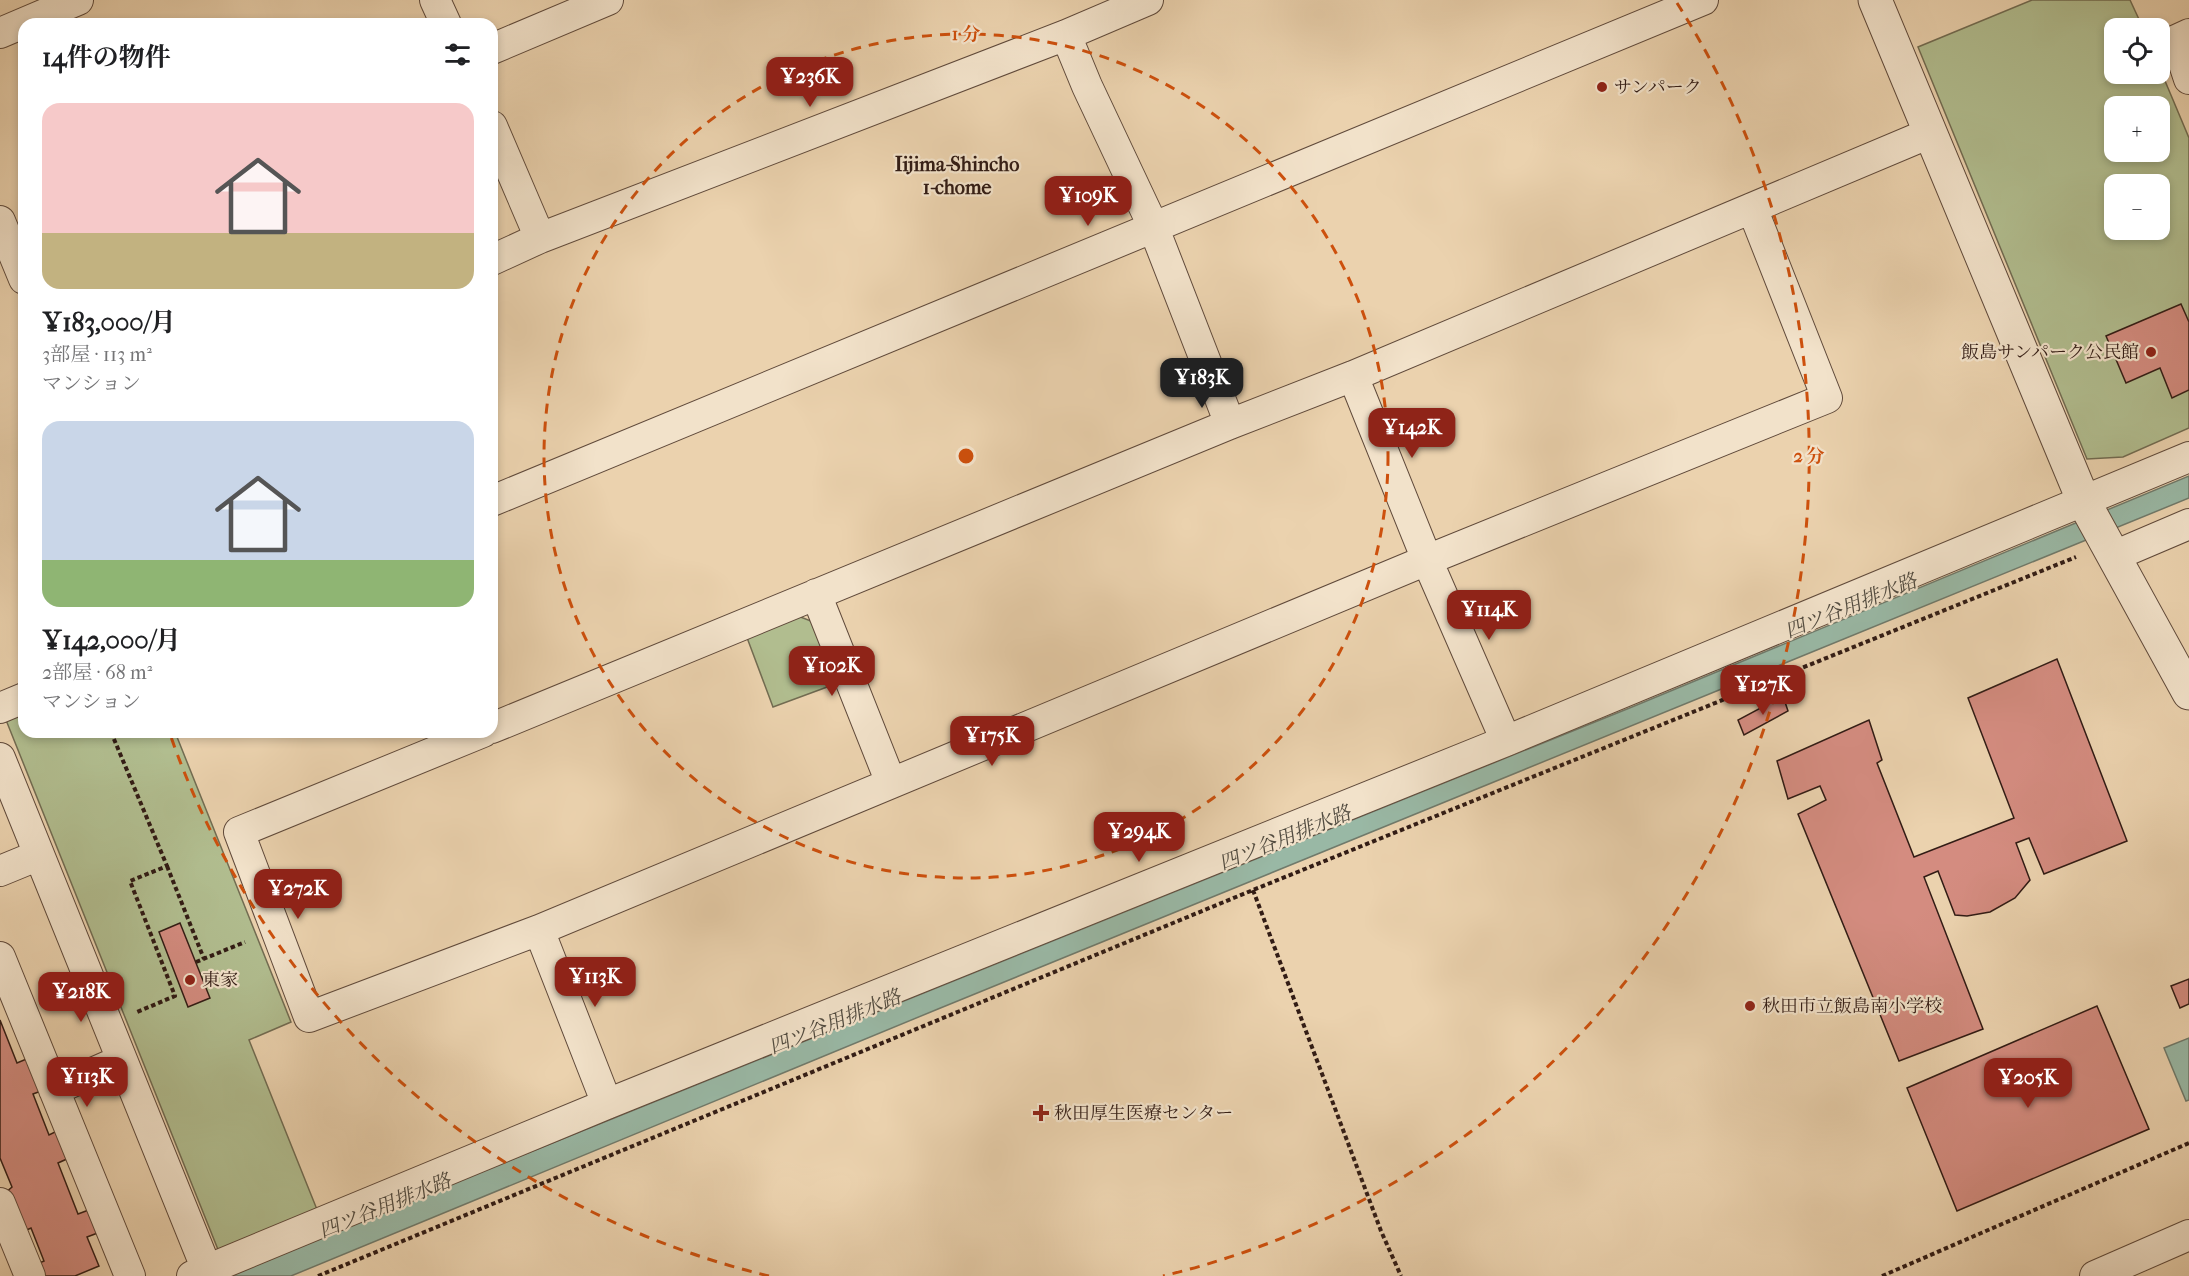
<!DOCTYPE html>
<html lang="ja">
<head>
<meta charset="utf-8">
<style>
  body { margin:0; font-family:"IM FELL French Canon","Noto Serif JP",serif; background:#f6f6f6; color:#202124; height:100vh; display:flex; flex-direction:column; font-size:22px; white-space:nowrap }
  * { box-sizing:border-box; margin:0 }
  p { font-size:20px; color:#757577 }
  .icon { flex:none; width:33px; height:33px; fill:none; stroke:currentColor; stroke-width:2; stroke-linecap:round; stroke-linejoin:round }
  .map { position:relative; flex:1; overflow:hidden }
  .details { position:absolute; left:18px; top:18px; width:480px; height:720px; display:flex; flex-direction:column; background:#fff; border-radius:18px; box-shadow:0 3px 9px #0003 }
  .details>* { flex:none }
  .tools { position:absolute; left:2104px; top:18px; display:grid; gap:12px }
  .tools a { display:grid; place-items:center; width:66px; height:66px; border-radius:12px; background:#fff; box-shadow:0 3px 9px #0003; font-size:30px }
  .price { position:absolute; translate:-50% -51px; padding:0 14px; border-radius:12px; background:#8f2418; color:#fff; font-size:20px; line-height:39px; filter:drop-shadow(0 2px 3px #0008) }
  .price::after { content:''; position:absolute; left:50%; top:36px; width:18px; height:14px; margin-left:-9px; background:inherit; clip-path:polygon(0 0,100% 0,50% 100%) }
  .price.current { background:#222; color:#fff }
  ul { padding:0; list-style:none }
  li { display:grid; align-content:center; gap:12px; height:318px; padding:0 24px }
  li span { display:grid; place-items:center; height:186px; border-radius:18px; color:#555 }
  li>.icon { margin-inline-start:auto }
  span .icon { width:108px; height:108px; fill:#fffc; stroke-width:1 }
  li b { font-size:26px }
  h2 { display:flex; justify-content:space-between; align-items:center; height:72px; padding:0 24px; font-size:26px }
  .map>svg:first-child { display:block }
  .green { fill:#b1bd8f; stroke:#726c52; stroke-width:1.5; fill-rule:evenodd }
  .water { fill:#99b8a5; stroke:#707a6b; stroke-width:1.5 }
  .building { fill:#d48c80; stroke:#321c15; stroke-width:1.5 }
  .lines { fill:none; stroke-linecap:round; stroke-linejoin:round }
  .minor-casing { stroke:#604a3b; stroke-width:32 }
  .tertiary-casing { stroke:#604a3b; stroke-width:35 }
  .path { stroke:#321c15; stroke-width:4; stroke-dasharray:4.5 3; stroke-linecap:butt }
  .minor { stroke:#f2e2ca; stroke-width:30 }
  .tertiary { stroke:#f2e2ca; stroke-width:33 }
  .ring { fill:none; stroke:#cd500d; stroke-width:3; stroke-dasharray:10 8 }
  .poi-dot { fill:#8f2418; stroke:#f2e2ca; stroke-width:2 }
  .labels { text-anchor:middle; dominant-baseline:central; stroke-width:4.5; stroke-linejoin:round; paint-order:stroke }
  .poi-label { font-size:18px; fill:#321c15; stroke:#f2e2ca; text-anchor:start }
  .neighbourhood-label { font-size:20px; font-weight:bold; fill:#321c15; stroke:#f2e2ca }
  .water-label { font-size:20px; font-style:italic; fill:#514b40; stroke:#f2e2ca }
  .centre { fill:#cd500d; stroke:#f2e2ca; stroke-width:3 }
  .ring-label { font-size:18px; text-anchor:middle; font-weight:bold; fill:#cd500d; stroke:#f2e2ca; stroke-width:4.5; stroke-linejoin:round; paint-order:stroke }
</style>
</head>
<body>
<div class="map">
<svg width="2189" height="1276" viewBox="0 0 2189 1276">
  <rect width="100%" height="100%" fill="#ebd2ae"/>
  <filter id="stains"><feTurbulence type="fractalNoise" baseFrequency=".00333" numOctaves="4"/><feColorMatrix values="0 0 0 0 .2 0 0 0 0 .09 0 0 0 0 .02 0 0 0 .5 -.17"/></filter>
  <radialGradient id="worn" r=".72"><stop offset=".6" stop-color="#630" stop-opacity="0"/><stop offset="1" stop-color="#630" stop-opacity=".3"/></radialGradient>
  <path class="green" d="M2032,0h98l13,28h-28v46h45v-5l29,69v290l-66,29 -36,2 -169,-412zM2115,106h45v46h-45zM2115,184h45v46h-45z
    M798,616l18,7 22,60 -65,24 -27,-72z
    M24,713v19h151l116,290 -42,18 69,172 -99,40 -213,-532z"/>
  <path class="water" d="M2189,476v22l-1251,511 -647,267h-68l1409,-569z
    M2189,1038v62l-3,1 -22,-53z"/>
  <path class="building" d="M2181,304l8,18v68l-17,8 -12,-30 -34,15 -20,-47z
    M2057,659l70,182 -83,33 -15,-36 -13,5 14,37 -15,18 -25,14 -23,4 -12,-1 -17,-44 -14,6 59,152 -84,32 -101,-247 28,-14 -6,-14 -32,13 -11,-38 92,-41 13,40 -5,3 37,94 100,-39 -46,-120z
    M1783,696l5,15 -44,24 -6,-15z
    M180,923l30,75 -22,9 -29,-75z
    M2189,979v25l-9,4 -9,-22z
    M2097,1006l52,123 -192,82 -50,-123z
    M0,1020l17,43 19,-8 13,33 -16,6 16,41 8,-4 12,27 -11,5 20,51 16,-6 9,23 -16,6 12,29 -24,10h-39l-4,-10 12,-5 -13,-33 -11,5 -16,-39 8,-7 -12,-29z"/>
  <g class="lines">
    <defs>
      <path id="minor" d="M435,0l11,24
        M0,33l78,-33
        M2189,34l-13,6 13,39
        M1066,35l21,51 66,140 77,198
        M492,49l116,-49
        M492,126l48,112
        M0,221l24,58
        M492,260l48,-22 526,-203 82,-35
        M1353,376l74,184 79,181
        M492,501l1211,-501
        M2114,556l75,-32
        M816,594l75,189
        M0,708l24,-10
        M492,728l738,-304 123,-48 577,-243
        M483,732l-244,100 70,185 230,-87 888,-370 400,-162 -75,-190
        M0,758l207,512
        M0,871l39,-16
        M539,930l68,174
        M0,957l130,319
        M54,1090l68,-30
        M0,1203l30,73
        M192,1276l415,-172 899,-363 683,-284
        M2095,1276l94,-41"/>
      <path id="tertiary" d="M1875,0l209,502 105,191"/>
    </defs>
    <use href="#minor" class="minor-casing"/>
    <use href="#tertiary" class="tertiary-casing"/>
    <path class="path" d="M111,732l56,134 -37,15 45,115 -38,16
      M167,866l37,93
      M1253,890l128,341 20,45
      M196,962l49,-20
      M318,1276l935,-386 823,-333
      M1882,1276l307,-133"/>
    <use href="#minor" class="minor"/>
    <use href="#tertiary" class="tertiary"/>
  </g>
  <g class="ring">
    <circle cx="966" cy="456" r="422"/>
    <path d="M769 1276A843 843 0 0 1 171 737M1677 3A843 843 0 0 1 1163 1276"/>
  </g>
  <g class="poi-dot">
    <circle cx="1602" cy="87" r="6"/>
    <circle cx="2151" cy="352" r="6"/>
    <circle cx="190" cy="980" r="6"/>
    <circle cx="1750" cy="1006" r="6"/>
    <path d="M1038 1104h6v6h6v6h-6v6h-6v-6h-6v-6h6z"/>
  </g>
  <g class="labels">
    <g class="poi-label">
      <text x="1614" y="87">サンパーク</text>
      <text x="2139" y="352" text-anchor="end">飯島サンパーク公民館</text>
      <text x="202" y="980">東家</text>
      <text x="1762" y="1006">秋田市立飯島南小学校</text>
      <text x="1054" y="1113">秋田厚生医療センター</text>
    </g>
    <g class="neighbourhood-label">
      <text x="957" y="164">Iijima-Shincho<tspan x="957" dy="23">1-chome</tspan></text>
    </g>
    <g class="water-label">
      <text transform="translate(1851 606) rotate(-22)">四ツ谷用排水路</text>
      <text transform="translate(1285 838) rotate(-22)">四ツ谷用排水路</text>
      <text transform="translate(835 1022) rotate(-22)">四ツ谷用排水路</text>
      <text transform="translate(385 1206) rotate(-22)">四ツ谷用排水路</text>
    </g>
  </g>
  <circle cx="966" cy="456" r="9" class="centre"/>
  <g class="ring-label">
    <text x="966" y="40">1 分</text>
    <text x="1809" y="462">2 分</text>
  </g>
  <rect width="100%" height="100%" filter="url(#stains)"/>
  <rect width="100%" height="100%" fill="url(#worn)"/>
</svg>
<div class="tools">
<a><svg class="icon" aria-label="locate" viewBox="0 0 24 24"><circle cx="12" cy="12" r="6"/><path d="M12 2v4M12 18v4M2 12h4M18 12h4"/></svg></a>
<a>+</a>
<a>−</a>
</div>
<b class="price" style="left:810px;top:108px">¥236K</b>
<b class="price" style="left:1088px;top:227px">¥109K</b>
<b class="price current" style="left:1202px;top:409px">¥183K</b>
<b class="price" style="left:1412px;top:459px">¥142K</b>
<b class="price" style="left:1489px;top:641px">¥114K</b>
<b class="price" style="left:832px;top:697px">¥102K</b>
<b class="price" style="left:1763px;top:716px">¥127K</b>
<b class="price" style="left:992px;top:767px">¥175K</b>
<b class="price" style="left:1139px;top:863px">¥294K</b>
<b class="price" style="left:298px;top:920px">¥272K</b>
<b class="price" style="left:595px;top:1008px">¥113K</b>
<b class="price" style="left:81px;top:1023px">¥218K</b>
<b class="price" style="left:87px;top:1108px">¥113K</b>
<b class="price" style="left:2028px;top:1109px">¥205K</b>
<section class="details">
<h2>14件の物件<svg class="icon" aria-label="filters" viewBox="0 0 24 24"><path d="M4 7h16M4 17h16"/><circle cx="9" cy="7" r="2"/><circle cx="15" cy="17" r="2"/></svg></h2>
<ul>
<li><span style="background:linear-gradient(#f6c9c9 70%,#c2b280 0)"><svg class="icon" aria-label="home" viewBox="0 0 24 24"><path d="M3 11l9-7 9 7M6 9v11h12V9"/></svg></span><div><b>¥183,000/月</b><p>3部屋 · 113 m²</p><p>マンション</p></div></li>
<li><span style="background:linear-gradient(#c9d6e8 75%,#8fb573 0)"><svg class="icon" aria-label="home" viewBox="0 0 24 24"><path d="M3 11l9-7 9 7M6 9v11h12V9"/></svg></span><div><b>¥142,000/月</b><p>2部屋 · 68 m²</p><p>マンション</p></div></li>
</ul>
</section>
</div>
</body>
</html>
